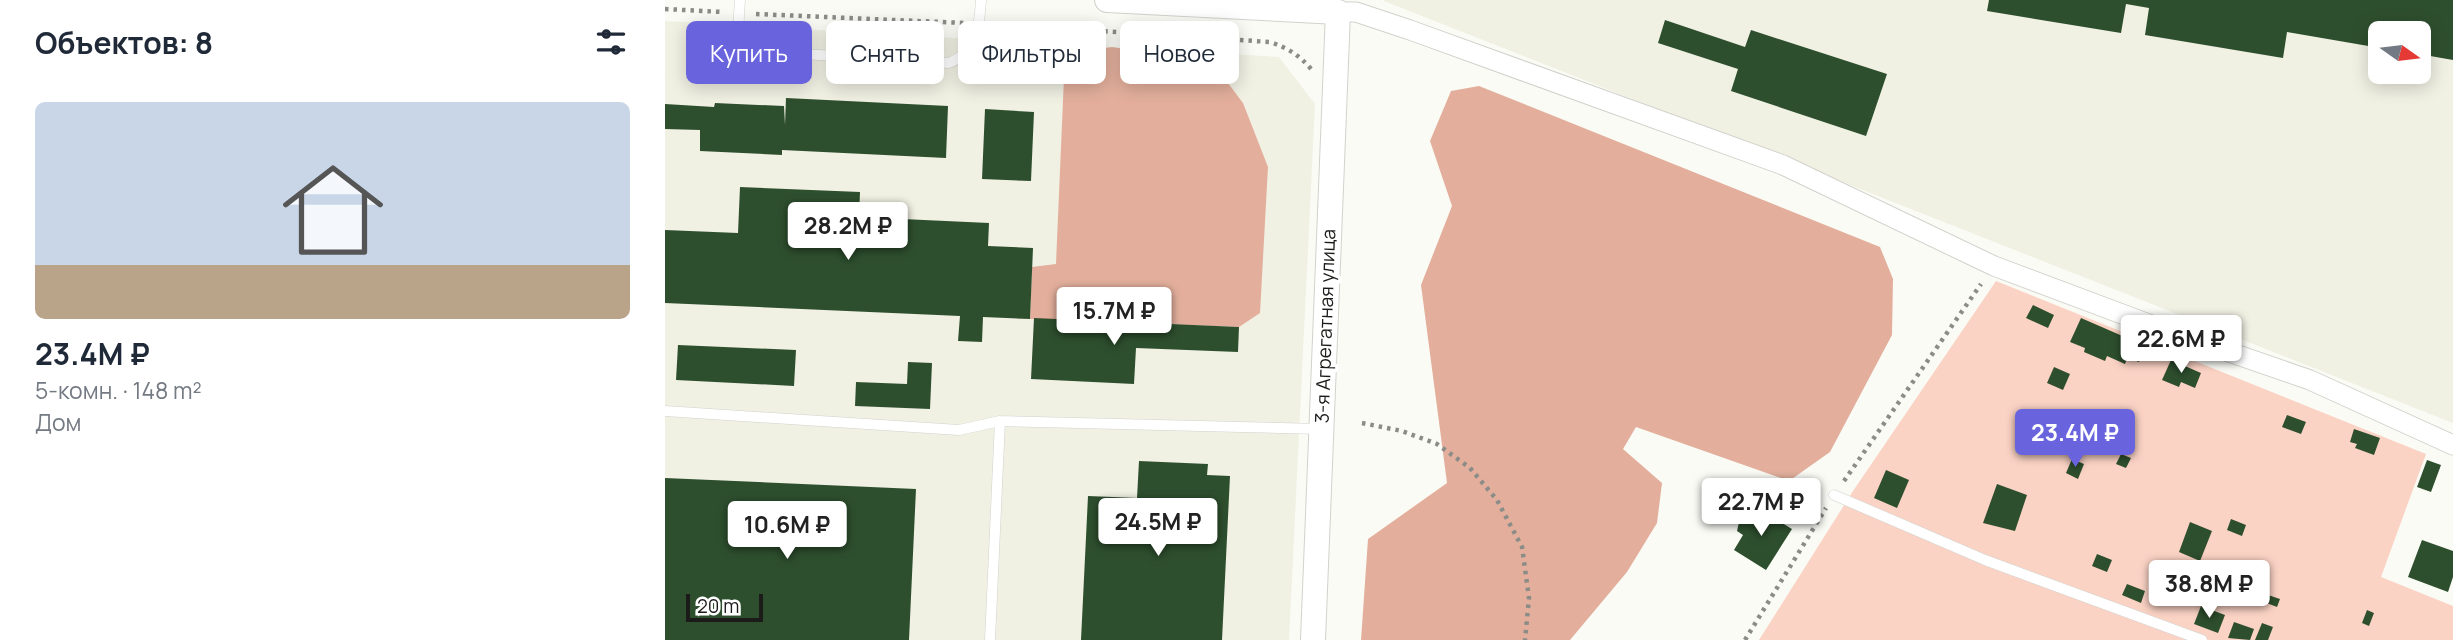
<!DOCTYPE html>
<html lang="ru">
<head>
<meta charset="utf-8">
<style>
  body { margin:0; font-family:Manrope,sans-serif; background:#f6f6f7; color:#1f2937; height:100vh; display:flex; flex-direction:column; font-size:26px; white-space:nowrap }
  * { box-sizing:border-box; margin:0 }
  p { font-size:23px; color:#747a83 }
  .icon { flex:none; width:38px; height:38px; fill:none; stroke:currentColor; stroke-width:2; stroke-linecap:round; stroke-linejoin:round }
  .map { position:relative; flex:1; overflow:hidden }
  .details { display:flex; flex-direction:column; background:#fff; width:665px }
  .details>* { flex:none }
  .guide { position:absolute; left:21px; top:21px; width:665px; height:63px; display:flex; gap:14px }
  .needle { width:46px; rotate:104deg }
  .fabs { position:absolute; left:1703px; top:21px; display:grid; gap:14px }
  .fabs a { display:grid; place-items:center; width:63px; height:63px; border-radius:10px; background:#fff; box-shadow:0 4px 18px #0003; font-size:35px }
  .scale { position:absolute; left:21px; bottom:18px; width:77px; box-sizing:border-box; padding-left:7px; border:4px solid #1b1b19; border-top:0; font-size:19px; line-height:24px; white-space:nowrap; color:#1b1b19; -webkit-text-stroke:5px #fff; paint-order:stroke }
  .price { position:absolute; translate:-50% -60px; padding:0 16px; border-radius:7px; background:#fff; color:#222; font-size:23px; line-height:46px; filter:drop-shadow(0 2px 4px #0008) }
  .price::after { content:''; position:absolute; left:50%; top:42px; width:21px; height:16px; margin-left:-10px; background:inherit; clip-path:polygon(0 0,100% 0,50% 100%) }
  .price.selected { background:#6964de; color:#fff }
  ul { padding:0; list-style:none }
  li { display:grid; align-content:center; gap:14px; height:371px; padding:0 35px }
  li span { display:grid; place-items:center; height:217px; border-radius:10px; color:#555 }
  li>.icon { margin-inline-start:auto }
  span .icon { width:126px; height:126px; fill:#fffc; stroke-width:1 }
  li b { font-size:30px }
  h2 { display:flex; justify-content:space-between; align-items:center; height:84px; padding:0 35px; font-size:30px }
  .chip { padding:0 24px; border-radius:10px; background:#fff; box-shadow:0 4px 18px #0003; font-size:24px; line-height:63px }
  .chip.selected { background:#6964de; color:#fff }
  main { display:flex; flex:1; min-height:0 }
  .map>svg:first-child { display:block }
  .built { fill:#f0f0e3; fill-rule:evenodd }
  .green { fill:#fbd3c5 }
  .forest { fill:#e3af9c }
  .building { fill:#2e4f2e }
  .lines { fill:none; stroke-linecap:round; stroke-linejoin:round }
  .service-casing { stroke:#d2d2cd; stroke-width:11 }
  .minor-casing { stroke:#d2d2cd; stroke-width:21 }
  .tertiary-casing { stroke:#d2d2cd; stroke-width:26 }
  .path { stroke:#8b8c88; stroke-width:4.5; stroke-dasharray:3.5 5; stroke-linecap:butt }
  .service { stroke:#fff; stroke-width:10 }
  .minor { stroke:#fff; stroke-width:19 }
  .tertiary { stroke:#fff; stroke-width:24 }
  .labels { text-anchor:middle; dominant-baseline:central; stroke-width:7; stroke-linejoin:round; paint-order:stroke }
  .street-label { font-size:19px; fill:#1b1b19; stroke:#fff }
</style>
</head>
<body>
<main>
<section class="details">
<h2>Объектов: 8<svg class="icon" aria-label="filters" viewBox="0 0 24 24"><path d="M4 7h16M4 17h16"/><circle cx="9" cy="7" r="2"/><circle cx="15" cy="17" r="2"/></svg></h2>
<ul>
<li><span style="background:linear-gradient(#c9d6e8 75%,#b9a48a 0)"><svg class="icon" aria-label="home" viewBox="0 0 24 24"><path d="M3 11l9-7 9 7M6 9v11h12V9"/></svg></span><div><b>23.4M ₽</b><p>5-комн. · 148 m²</p><p>Дом</p></div></li>
</ul>
</section>
<div class="map">
<svg width="1788" height="640" viewBox="0 0 1788 640">
  <rect width="100%" height="100%" fill="#fafbf5"/>
  <path class="built" d="M1788,0v423l-1069,-422v-1zM1715,33h39v39h-39z
    M0,21l614,36 36,47 -26,536h-624z"/>
  <path class="green" d="M1331,281l430,173 -45,123 72,29v34h-694l94,-149z"/>
  <path class="forest" d="M447,47l101,16 30,40 25,64 -8,146 -21,14 -209,-8 2,-52 24,-3 9,-210z
    M814,86l401,161 13,32 -1,56 -62,117 -41,29 -153,-54 -13,22 39,34 -5,40 -30,49 -57,68h-209l7,-101 79,-56 -26,-198 31,-79 -22,-65 21,-50z"/>
  <path class="building" d="M1324,0h464v60l-34,-6v-21h-39v15l-93,-16 -4,26 -138,-23 4,-27 -23,-4 -5,29 -134,-22z
    M1000,20l80,27 6,-17 136,44 -21,62 -135,-45 7,-22 -80,-26z
    M121,98l162,8 -2,52 -164,-8v5l-82,-4v-21l-35,-1v-25l49,3 1,-4 69,3 1,19z
    M320,109l49,3 -3,69 -49,-2z
    M75,187l120,5 -1,25 130,6 -1,23 45,2 -3,71 -47,-2 -1,25 -24,-1 2,-25 -295,-13v-73l73,3z
    M1368,305l21,10 -6,13 -22,-10z
    M369,318l205,9 -1,25 -102,-4 -2,36 -103,-5z
    M1416,318l53,23 -9,23 -18,-8 -2,5 -21,-9 1,-4 -15,-6z
    M1471,342l9,4 -6,16 -10,-4z
    M13,345l118,5 -2,36 -118,-6z
    M1506,360l30,13 -6,15 -14,-6 -2,5 -17,-7z
    M243,362l24,1 -2,46 -75,-3 1,-24 51,2z
    M1389,367l16,7 -7,16 -16,-7z
    M1622,415l19,7 -5,12 -19,-7z
    M1689,429l26,9 -6,17 -19,-7 2,-4 -7,-2z
    M1456,454l10,4 -5,10 -10,-4z
    M1407,459l12,5 -6,15 -12,-6z
    M1762,460l14,5 -10,27 -14,-5z
    M474,461l69,3 -1,11 23,1 -8,164h-141l7,-144 49,2z
    M1221,470l23,10 -12,28 -23,-10z
    M0,478l251,11 -7,151h-244z
    M1332,484l30,11 -12,36 -32,-8z
    M1094,509l33,20 -26,41 -32,-20 9,-15 -6,-4 3,-13 6,-1 6,4z
    M1566,519l15,6 -4,11 -15,-6z
    M1525,522l22,9 -12,30 -21,-9z
    M1757,540l31,11v26l-5,15 -40,-15z
    M1432,554l15,6 -5,12 -15,-6z
    M1462,584l18,7 -4,12 -19,-8z
    M1597,593l18,6 -3,8 -18,-7z
    M1536,606l24,9 -7,18 -24,-9z
    M1702,610l7,3 -5,13 -7,-3z
    M1569,622l20,7 -4,11 -22,-2z
    M1597,623l11,4 -5,13h-13z"/>
  <g class="lines">
    <defs>
      <path id="service" d="M75,0c-1,20 -6,40 13,51l196,12c29,-12 30,-35 32,-63
        M0,411l294,19 41,-9 321,8
        M1169,495l151,65 217,80
        M325,640l10,-219"/>
      <path id="minor" d="M673,12h18l54,18 373,135 211,101 160,60 156,54 143,65"/>
      <path id="tertiary" d="M442,0l231,12 -25,628"/>
    </defs>
    <use href="#service" class="service-casing"/>
    <use href="#minor" class="minor-casing"/>
    <use href="#tertiary" class="tertiary-casing"/>
    <path class="path" d="M0,9l58,3
      M91,14l208,9
      M329,24l276,18c18,6 29,13 41,27
      M697,423l40,8 35,13 33,24 27,32 25,47 7,51 -4,42
      M1179,481l137,-197
      M1080,640l81,-132"/>
    <use href="#service" class="service"/>
    <use href="#minor" class="minor"/>
    <use href="#tertiary" class="tertiary"/>
  </g>
  <g class="labels">
    <g class="street-label">
      <text transform="translate(660 326) rotate(-88)">3-я Агрегатная улица</text>
    </g>
  </g>
</svg>
<div class="fabs">
<a><svg class="needle" viewBox="-14 -14 28 28"><path d="M0-13l5 13h-10z" fill="#e53935"/><path d="M0 13l5-13h-10z" fill="#747a83"/></svg></a>
</div>
<div class="scale">20 m</div>
<b class="price" style="left:183px;top:262px">28.2M ₽</b>
<b class="price" style="left:449px;top:347px">15.7M ₽</b>
<b class="price" style="left:1516px;top:375px">22.6M ₽</b>
<b class="price selected" style="left:1410px;top:469px">23.4M ₽</b>
<b class="price" style="left:1096px;top:538px">22.7M ₽</b>
<b class="price" style="left:493px;top:558px">24.5M ₽</b>
<b class="price" style="left:122px;top:561px">10.6M ₽</b>
<b class="price" style="left:1544px;top:620px">38.8M ₽</b>
<div class="guide">
<a class="chip selected">Купить</a>
<a class="chip">Снять</a>
<a class="chip">Фильтры</a>
<a class="chip">Новое</a>
</div>
</div>
</main>
</body>
</html>
